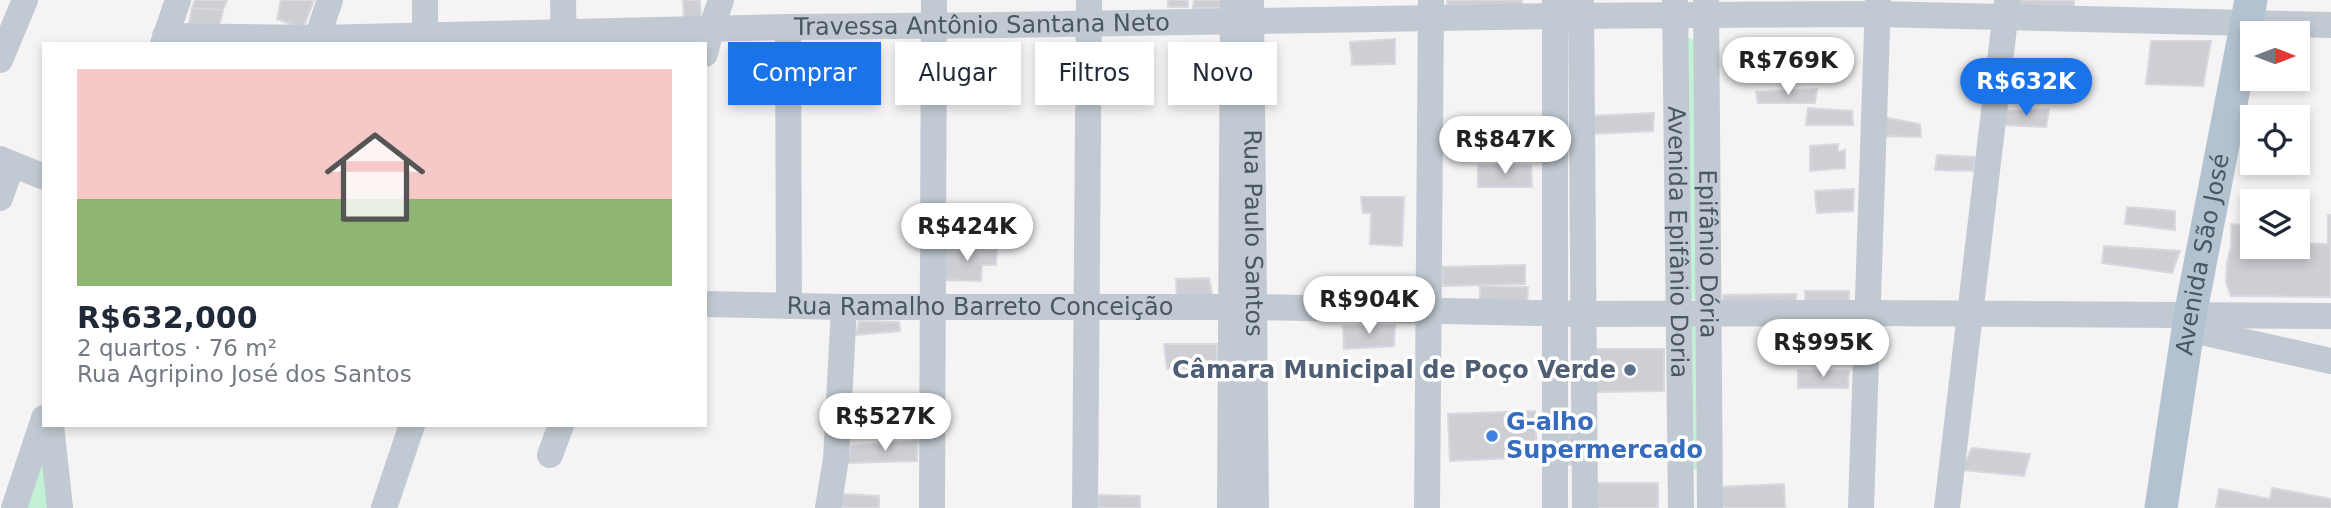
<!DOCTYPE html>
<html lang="pt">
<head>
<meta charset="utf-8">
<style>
  body { margin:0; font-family:"DejaVu Sans",sans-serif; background:#f6f6f7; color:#1f2937; height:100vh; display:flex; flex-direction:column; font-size:26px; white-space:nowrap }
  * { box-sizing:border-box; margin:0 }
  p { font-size:23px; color:#747a83 }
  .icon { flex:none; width:38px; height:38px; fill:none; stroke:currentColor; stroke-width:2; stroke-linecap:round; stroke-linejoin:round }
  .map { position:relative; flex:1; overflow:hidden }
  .sheet { position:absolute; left:42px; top:42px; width:665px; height:385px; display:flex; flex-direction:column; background:#fff; border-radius:0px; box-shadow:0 4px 10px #0003 }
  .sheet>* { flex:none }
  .top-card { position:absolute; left:728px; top:42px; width:665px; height:63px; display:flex; gap:14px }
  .needle { width:46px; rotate:90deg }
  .buttons { position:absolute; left:2240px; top:21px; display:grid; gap:14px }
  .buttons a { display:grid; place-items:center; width:70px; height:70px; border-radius:0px; background:#fff; box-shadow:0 4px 10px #0003; font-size:35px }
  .price { position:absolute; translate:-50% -60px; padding:0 16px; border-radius:24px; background:#fff; color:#222; font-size:23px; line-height:46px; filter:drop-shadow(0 2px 4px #0008) }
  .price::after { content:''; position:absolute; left:50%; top:42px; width:21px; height:16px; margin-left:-10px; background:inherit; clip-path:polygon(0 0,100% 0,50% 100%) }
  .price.active { background:#1a73e8; color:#fff }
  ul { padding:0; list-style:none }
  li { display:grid; align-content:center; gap:14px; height:371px; padding:0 35px }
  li+li { border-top:2px solid #e0e1e3 }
  li span { display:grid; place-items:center; height:217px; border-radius:0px; color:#555 }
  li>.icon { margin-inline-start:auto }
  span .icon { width:126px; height:126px; fill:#fffc; stroke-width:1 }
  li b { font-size:30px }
  .chip { padding:0 24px; border-radius:0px; background:#fff; box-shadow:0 4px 10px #0003; font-size:24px; line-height:63px }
  .chip.active { background:#1a73e8; color:#fff }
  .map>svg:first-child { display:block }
  .green { fill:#c3f1d5 }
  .building { fill:#cdcfd5; stroke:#d7d9de; stroke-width:2 }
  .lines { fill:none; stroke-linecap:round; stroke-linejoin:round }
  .minor { stroke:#c1cad2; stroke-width:26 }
  .major { stroke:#b3c2d1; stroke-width:33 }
  .service-dot { fill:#5c6f8a; stroke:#fff; stroke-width:2.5 }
  .shop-dot { fill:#3f7fe0; stroke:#fff; stroke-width:2.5 }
  .labels { text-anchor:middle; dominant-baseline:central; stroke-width:7; stroke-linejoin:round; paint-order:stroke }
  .street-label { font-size:24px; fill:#4a5661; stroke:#fff }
  .service-label { font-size:24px; font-weight:bold; fill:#4e5e75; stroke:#fff; text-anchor:end }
  .shop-label { font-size:24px; font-weight:bold; fill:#366cbe; stroke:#fff; text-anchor:start }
</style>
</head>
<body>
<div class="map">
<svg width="2331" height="508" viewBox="0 0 2331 508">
  <rect width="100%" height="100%" fill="#f5f3f3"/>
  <path class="green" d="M1690,38l5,3 4,258h-12l-3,-259z
    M1696,320l4,148 -6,2 -4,-2 -5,-135z
    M42,439l6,69h-28z"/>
  <path class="building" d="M195,0h32l-4,10 -31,-2z
    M281,0h33l-11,29 -26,-10z
    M683,0h17l1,19 -17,1z
    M1168,0h20v7h-20z
    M1194,0h29v8h-30z
    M1447,0h75v5h-75z
    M2010,0h64v13l-64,-2z
    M192,8l31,2 -5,21 -30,-2z
    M1395,39v25l-43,1 -2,-23z
    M2151,41h60l-8,45 -57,-2z
    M2252,79h36l-1,7 -42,-2z
    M1817,89l-2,14h-57l-2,-11z
    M1808,108l44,3 1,14h-47z
    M2049,109l-3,18 -44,-2v-14z
    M1654,113l-1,18 -63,3v-18z
    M1883,117l37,7 1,13 -41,-1z
    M1838,144v8l7,-2v18l-35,3v-25z
    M1937,155l38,2 -2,14 -38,-1z
    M1478,165h53l1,22h-54z
    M1854,189l-1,22 -36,2 -2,-22z
    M1361,197h43l-2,49 -32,-2 1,-31h-8z
    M2127,207l48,4v19l-50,-6z
    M2328,215h3v82l-100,-1 -5,-14 1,-19 4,-17v-22l11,1v18h10v4h46v-4l30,1z
    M2104,246l76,5 -8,22 -70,-10z
    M945,247l52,1 -1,17h-14l-1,16 -38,-1z
    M1525,265v19l-82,2 -1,-19z
    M1209,278l4,20 -36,4 -1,-23z
    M1480,286l48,1 -1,19 -47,-1z
    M1805,291h44v16h-44z
    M1796,294v15h-73v-14z
    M859,321l40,1 1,9 -44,4z
    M1395,325l-1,21 -50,3 -1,-23z
    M1164,344h53v24l-50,1z
    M1596,349h68v42l-68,1z
    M1798,370l51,1 -1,17h-50z
    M1535,411l2,46 -87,4 -2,-47z
    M1558,422h17v43h-17z
    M918,440l-1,21 -70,2 4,-17z
    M1972,448l58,6 -6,22 -63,-6z
    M1597,483h61v25h-61z
    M1784,484l1,24h-67l-1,-21z
    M2272,488l59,11v9h-115l3,-19 51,10z
    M842,494l37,2v12h-42z
    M1098,495l42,1v12h-42z"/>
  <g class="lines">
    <g class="minor">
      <path d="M563,0l1,44"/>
      <path id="s1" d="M1251,0l5,508"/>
      <path d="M1581,0l4,508"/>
      <path id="s2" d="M1675,0l6,508"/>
      <path id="s3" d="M1706,0l4,508"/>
      <path d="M788,27l1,279"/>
      <path d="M425,35v-35"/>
      <path id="s4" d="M165,36l152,2 471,-11 218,-2 549,-9 322,-2 454,11"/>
      <path d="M163,44l15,-44"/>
      <path d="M315,44l15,-44"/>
      <path d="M705,54l6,-25 10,-29"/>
      <path d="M0,60l25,-60"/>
      <path d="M0,159l44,18"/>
      <path d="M0,198l12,-34"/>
      <path id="s5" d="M705,304l139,3h410l329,7 285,-1 463,3"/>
      <path d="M2188,329l143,32"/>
      <path d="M51,425l9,83"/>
      <path d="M550,455l11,-30"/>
      <path d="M14,508l30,-90"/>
      <path d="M384,508l28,-83"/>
      <path d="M828,508l8,-49 8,-152"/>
      <path d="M932,508l2,-508"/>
      <path d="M1085,508l4,-508"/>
      <path d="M1230,508l3,-508"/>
      <path d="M1427,508l4,-506"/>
      <path d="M1555,508v-508"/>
      <path d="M1861,508l17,-508"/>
      <path d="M1947,508l60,-506"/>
    </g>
    <path class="major" id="s6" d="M2161,508l29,-192 61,-316"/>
  </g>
  <circle class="service-dot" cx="1630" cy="370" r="7"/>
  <circle class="shop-dot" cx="1492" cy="436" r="7"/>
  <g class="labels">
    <g class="street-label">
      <text stroke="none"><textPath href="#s4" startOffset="817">Travessa Antônio Santana Neto</textPath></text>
      <text stroke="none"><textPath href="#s1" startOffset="233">Rua Paulo Santos</textPath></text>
      <text stroke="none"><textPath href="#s2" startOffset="242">Avenida Epifânio Doria</textPath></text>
      <text stroke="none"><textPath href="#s3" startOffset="254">Epifânio Dória</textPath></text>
      <text stroke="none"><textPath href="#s6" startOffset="257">Avenida São José</textPath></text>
      <text stroke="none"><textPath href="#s5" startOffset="275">Rua Ramalho Barreto Conceição</textPath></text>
    </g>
    <g class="service-label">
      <text x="1616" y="370">Câmara Municipal de Poço Verde</text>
    </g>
    <g class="shop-label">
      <text x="1506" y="422">G-alho<tspan x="1506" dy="28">Supermercado</tspan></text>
    </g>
  </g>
</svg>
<div class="buttons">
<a><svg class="needle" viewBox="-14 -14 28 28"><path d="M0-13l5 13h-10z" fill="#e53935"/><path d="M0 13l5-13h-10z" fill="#747a83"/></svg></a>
<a><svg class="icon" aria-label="locate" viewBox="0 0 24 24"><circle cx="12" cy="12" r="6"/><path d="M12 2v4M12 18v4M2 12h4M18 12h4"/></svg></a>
<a><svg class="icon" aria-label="layers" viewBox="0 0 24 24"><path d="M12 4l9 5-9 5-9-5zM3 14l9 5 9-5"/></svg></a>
</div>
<b class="price" style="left:1788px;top:97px">R$769K</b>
<b class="price active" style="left:2026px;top:118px">R$632K</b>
<b class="price" style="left:1505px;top:176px">R$847K</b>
<b class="price" style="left:967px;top:263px">R$424K</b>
<b class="price" style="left:1369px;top:336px">R$904K</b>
<b class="price" style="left:1823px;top:379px">R$995K</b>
<b class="price" style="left:885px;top:453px">R$527K</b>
<div class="top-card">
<a class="chip active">Comprar</a>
<a class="chip">Alugar</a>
<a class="chip">Filtros</a>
<a class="chip">Novo</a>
</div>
<section class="sheet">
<ul>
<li><span style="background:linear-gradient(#f6c9c9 60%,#8fb573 0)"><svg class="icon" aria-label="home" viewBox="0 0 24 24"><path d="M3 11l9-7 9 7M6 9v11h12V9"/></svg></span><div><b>R$632,000</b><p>2 quartos · 76 m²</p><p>Rua Agripino José dos Santos</p></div></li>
</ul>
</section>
</div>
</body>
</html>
